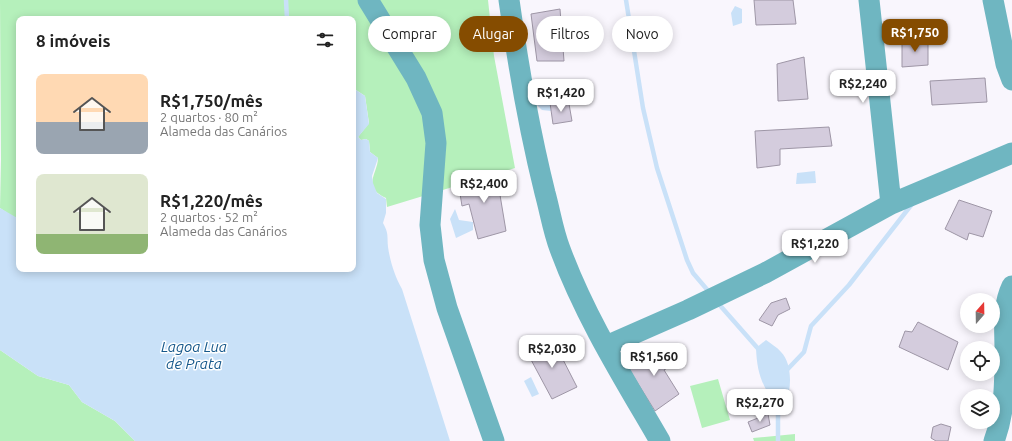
<!DOCTYPE html>
<html lang="pt">
<head>
<meta charset="utf-8">
<style>
  body { margin:0; font-family:Ubuntu,sans-serif; background:#f6f6f6; color:#222; height:100vh; display:flex; flex-direction:column; font-size:15px; white-space:nowrap }
  * { box-sizing:border-box; margin:0 }
  p { font-size:13px; color:#767676 }
  .icon { flex:none; width:22px; height:22px; fill:none; stroke:currentColor; stroke-width:2; stroke-linecap:round; stroke-linejoin:round }
  .map { position:relative; flex:1; overflow:hidden }
  .panel { position:absolute; left:16px; top:16px; width:340px; height:256px; display:flex; flex-direction:column; background:#fff; border-radius:8px; box-shadow:0 2px 10px #0003 }
  .panel>* { flex:none }
  .guide { position:absolute; left:368px; top:16px; width:380px; height:36px; display:flex; gap:8px }
  .needle { width:26px; rotate:20deg }
  .controls { position:absolute; left:960px; top:293px; display:grid; gap:8px }
  .controls a { display:grid; place-items:center; width:40px; height:40px; border-radius:50%; background:#fff; box-shadow:0 2px 10px #0003; font-size:20px }
  .price { position:absolute; translate:-50% -34px; padding:0 9px; border-radius:8px; background:#fff; color:#222; font-size:13px; line-height:26px; filter:drop-shadow(0 1px 2px #0008) }
  .price::after { content:''; position:absolute; left:50%; top:24px; width:12px; height:9px; margin-left:-6px; background:inherit; clip-path:polygon(0 0,100% 0,50% 100%) }
  .price.on { background:#854c00; color:#fff }
  ul { padding:0; list-style:none }
  li { display:flex; align-items:center; gap:12px; height:100px; padding:0 20px }
  li span { display:grid; place-items:center; flex:none; width:112px; height:80px; border-radius:8px; color:#555 }
  li>.icon { margin-inline-start:auto }
  span .icon { width:48px; height:48px; fill:#fffc; stroke-width:1 }
  li b { font-size:17px }
  h2 { display:flex; justify-content:space-between; align-items:center; height:48px; padding:0 20px; font-size:17px }
  .chip { padding:0 14px; border-radius:18px; background:#fff; box-shadow:0 2px 10px #0003; font-size:14px; line-height:36px }
  .chip.on { background:#854c00; color:#fff }
  .map>svg:first-child { display:block }
  .green { fill:#b5f0bb }
  .water { fill:#c9e1f8 }
  .lines { fill:none; stroke-linecap:round; stroke-linejoin:round }
  .stream { stroke:#c9e1f8; stroke-width:4.5 }
  .building { fill:#d4ccdd; stroke:#9e96a6 }
  .minor { stroke:#6fb6c1; stroke-width:21 }
  .labels { text-anchor:middle; dominant-baseline:central; stroke-width:3; stroke-linejoin:round; paint-order:stroke }
  .water-label { font-size:15px; font-style:italic; fill:#16588b; stroke:#fff }
</style>
</head>
<body>
<div class="map">
<svg width="1012" height="441" viewBox="0 0 1012 441">
  <rect width="100%" height="100%" fill="#f9f6fd"/>
  <path class="green" d="M0,0h488l6,56 21,112 -128,39 -1,-9c-25,-11 -8,-25 -8,-40l-8,-6 -1,-11 -3,-2 -5,1 -3,-3 11,-14 -4,-27 -12,-8v-69h-334v200h-3l-16,-11 1,-48z
    M0,350l38,26 31,9 13,17 33,19 20,20h-135z
    M718,379l12,41 -28,8 -12,-42z
    M795,434v7h-41l-1,-3z"/>
  <path class="water" d="M735,6l7,3v14l-9,3 -2,-13z
    M353,88l12,8 4,28 -11,13 3,3 5,-1 3,2 1,11 8,6 -6,18 1,7 4,10 9,6v14l-3,10c6,11 4,13 5,24 2,14 7,30 14,42l48,152h-315l-20,-20 -33,-19 -13,-17 -31,-9 -38,-26v-142l19,11v50h334z
    M545,91l8,2 3,10h-6l1,8 -9,-1 -6,-6 2,-8z
    M815,171l1,12 -20,1 1,-11z
    M455,209l4,11 14,2v8l-17,8 -6,-19z
    M766,340c5,4 11,7 15,12 11,11 11,36 5,50l-12,1c-13,-20 -17,-31 -18,-55z
    M531,377l8,17 -7,3 -8,-16z"/>
  <g class="lines">
    <path class="stream" d="M286,0l1,19
      M626,0l17,108 14,60 30,92 6,13 17,20
      M717,302l44,50
      M785,372l19,-20 7,-26 38,-41 63,-81
      M775,397l3,15v29"/>
  </g>
  <path class="building" d="M754,0h39l3,24 -40,1z
    M560,9l4,52h-27l-6,-47z
    M902,40l26,1v24l-26,2z
    M804,57l4,42 -30,2 -1,-37z
    M985,78l2,24 -55,3 -2,-24z
    M550,103l19,1 3,17 -19,3z
    M829,127l3,19 -52,3v16l-23,3 -2,-37z
    M496,171l10,60 -28,8 -9,-35 -7,2 -4,-25z
    M959,200l33,11 -9,26 -14,-4 -2,7 -22,-11z
    M786,298l4,11 -12,6 -6,11 -13,-6 12,-17z
    M918,322l40,20 -10,28 -49,-23 6,-16 7,1z
    M544,339l4,8 7,-3 22,43 -25,12 -23,-43 6,-3 -3,-10z
    M659,344l13,21 -8,5 15,24 -24,17 -28,-45z
    M768,414l2,11 -18,7 -4,-10z
    M941,424l10,3 -3,14h-12l-5,-3 2,-11z"/>
  <g class="lines">
    <path class="minor" d="M368,0l48,78 16,35 4,30 -6,82 4,35 13,48 47,133
      M509,0c9,65 20,129 36,193 5,18 8,38 15,56 25,68 64,130 100,192
      M869,0l22,204
      M993,0l13,64 6,16
      M606,346l82,-36 77,-37 126,-69 121,-51
      M994,441c11,-28 11,-61 11,-91 0,-22 -3,-43 7,-64"/>
  </g>
  <g class="labels">
    <g class="water-label">
      <text x="194" y="346">Lagoa Lua<tspan x="194" dy="17">de Prata</tspan></text>
    </g>
  </g>
</svg>
<div class="controls">
<a><svg class="needle" viewBox="-14 -14 28 28"><path d="M0-13l5 13h-10z" fill="#e53935"/><path d="M0 13l5-13h-10z" fill="#767676"/></svg></a>
<a><svg class="icon" aria-label="locate" viewBox="0 0 24 24"><circle cx="12" cy="12" r="6"/><path d="M12 2v4M12 18v4M2 12h4M18 12h4"/></svg></a>
<a><svg class="icon" aria-label="layers" viewBox="0 0 24 24"><path d="M12 4l9 5-9 5-9-5zM3 14l9 5 9-5"/></svg></a>
</div>
<b class="price on" style="left:915px;top:53px">R$1,750</b>
<b class="price" style="left:863px;top:104px">R$2,240</b>
<b class="price" style="left:561px;top:113px">R$1,420</b>
<b class="price" style="left:484px;top:204px">R$2,400</b>
<b class="price" style="left:815px;top:264px">R$1,220</b>
<b class="price" style="left:552px;top:369px">R$2,030</b>
<b class="price" style="left:654px;top:377px">R$1,560</b>
<b class="price" style="left:760px;top:423px">R$2,270</b>
<div class="guide">
<a class="chip">Comprar</a>
<a class="chip on">Alugar</a>
<a class="chip">Filtros</a>
<a class="chip">Novo</a>
</div>
<section class="panel">
<h2>8 imóveis<svg class="icon" aria-label="filters" viewBox="0 0 24 24"><path d="M4 7h16M4 17h16"/><circle cx="9" cy="7" r="2"/><circle cx="15" cy="17" r="2"/></svg></h2>
<ul>
<li><span style="background:linear-gradient(#ffd9b3 60%,#9aa5b1 0)"><svg class="icon" aria-label="home" viewBox="0 0 24 24"><path d="M3 11l9-7 9 7M6 9v11h12V9"/></svg></span><div><b>R$1,750/mês</b><p>2 quartos · 80 m²</p><p>Alameda das Canários</p></div></li>
<li><span style="background:linear-gradient(#dfe7d0 75%,#8fb573 0)"><svg class="icon" aria-label="home" viewBox="0 0 24 24"><path d="M3 11l9-7 9 7M6 9v11h12V9"/></svg></span><div><b>R$1,220/mês</b><p>2 quartos · 52 m²</p><p>Alameda das Canários</p></div></li>
</ul>
</section>
</div>
</body>
</html>
